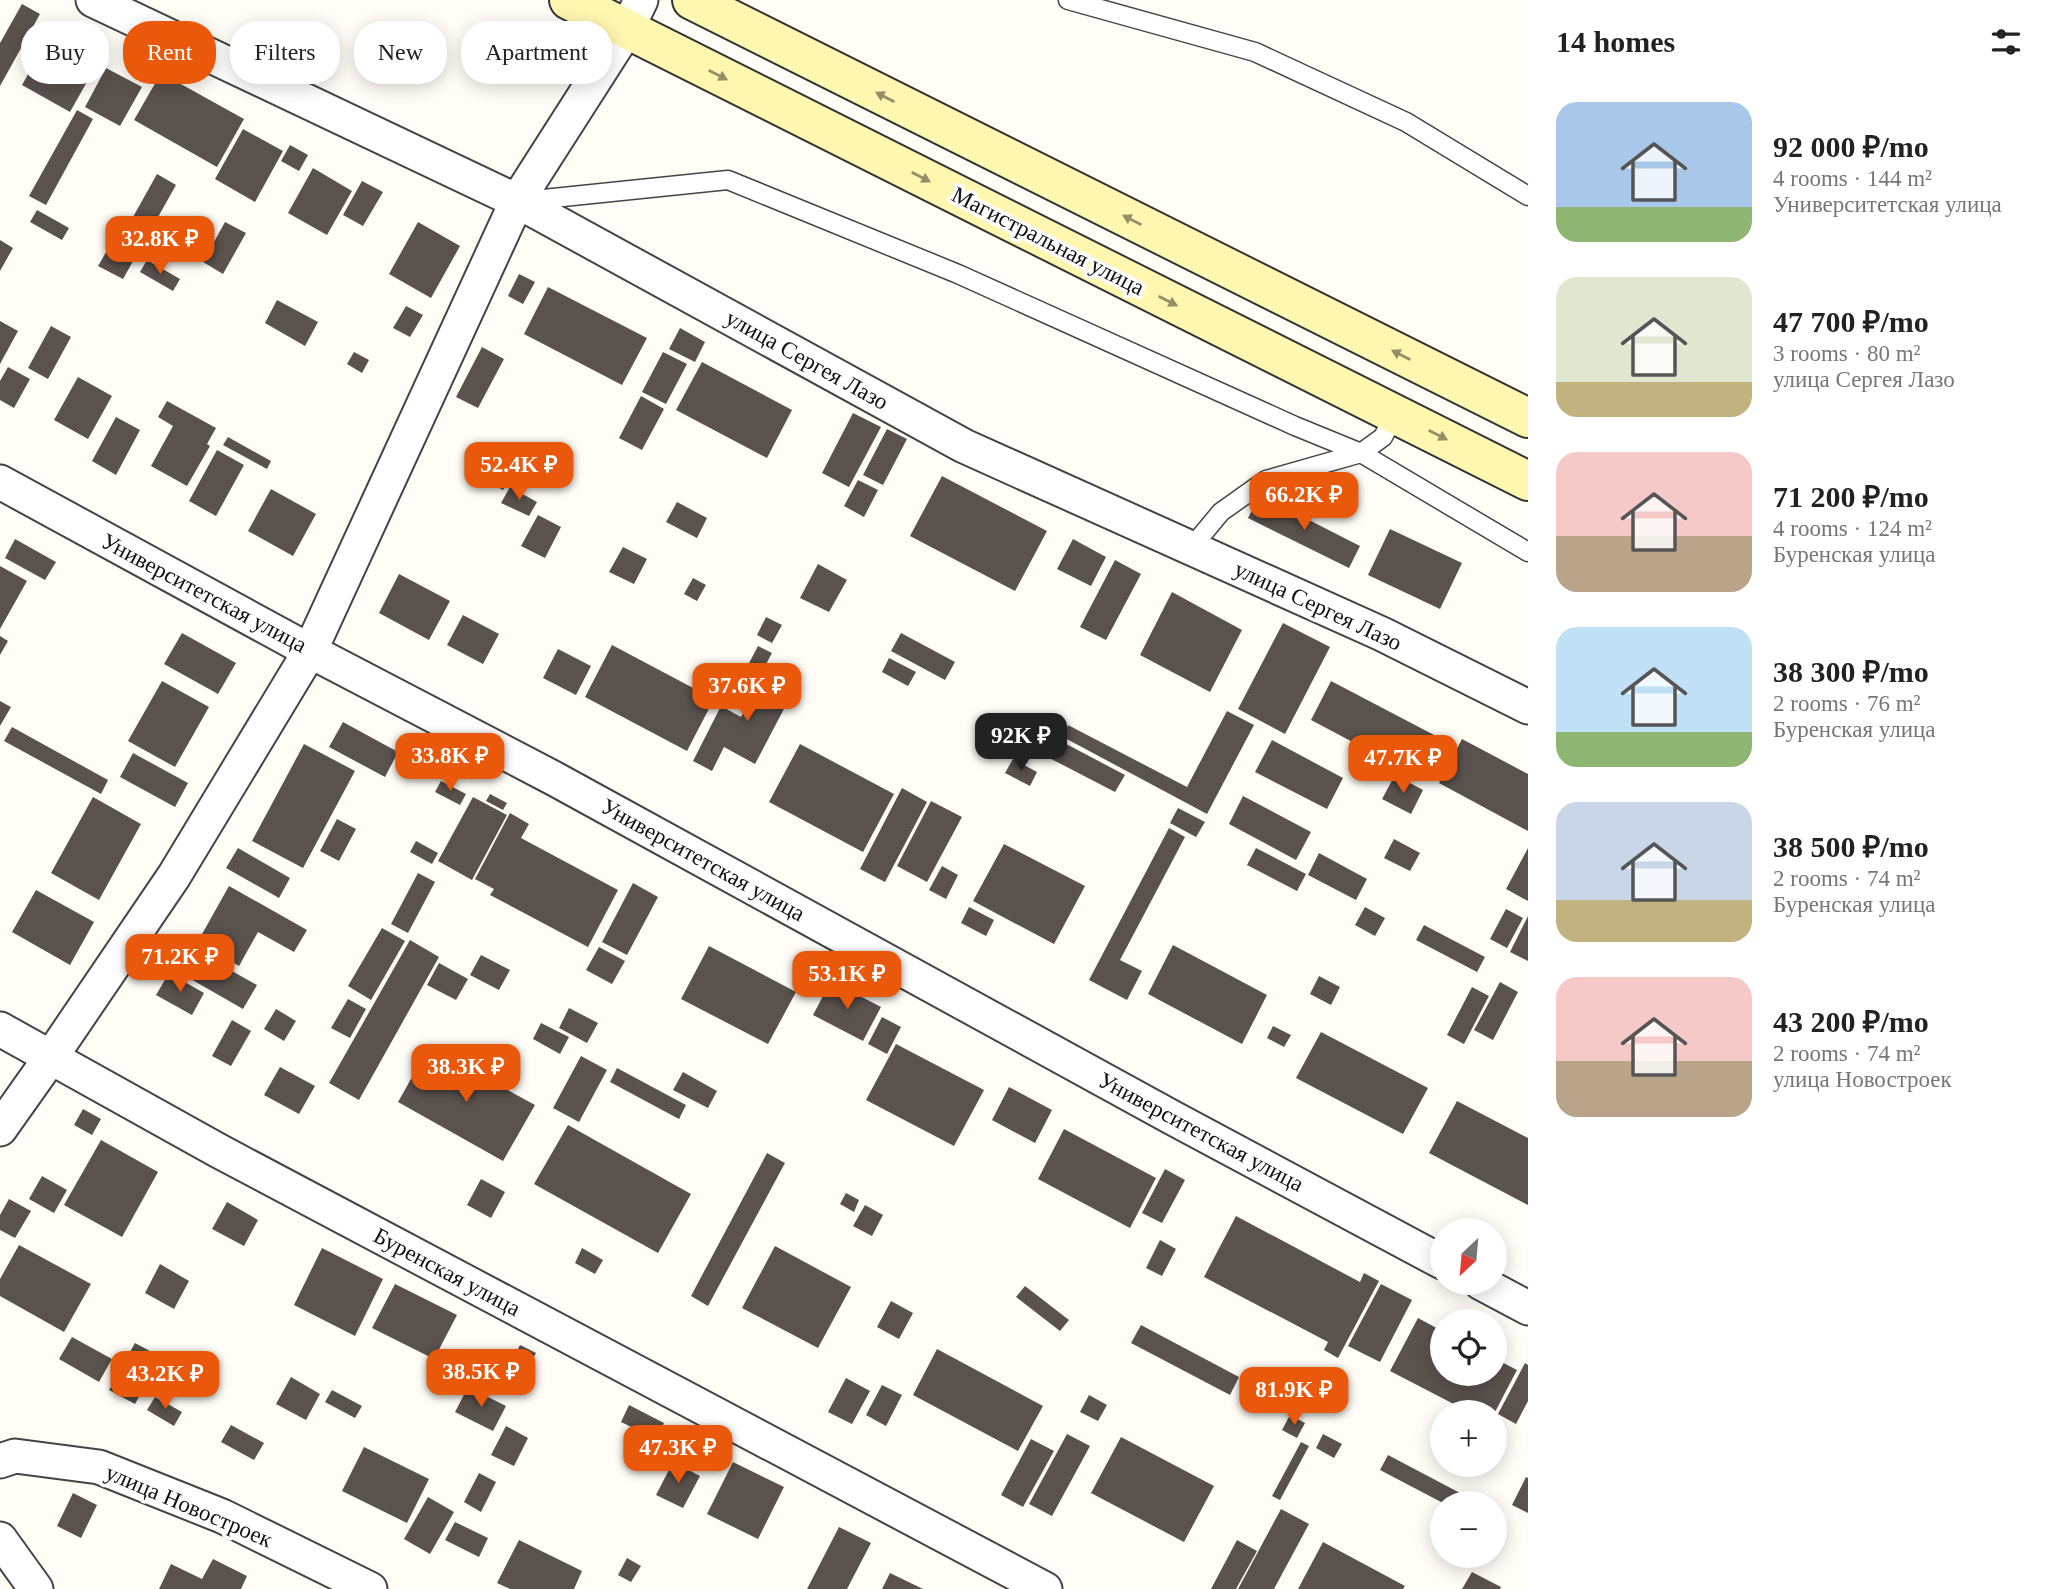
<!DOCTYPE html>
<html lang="en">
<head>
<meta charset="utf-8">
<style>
  body { margin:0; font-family:Georgia,serif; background:#f6f6f6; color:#222; height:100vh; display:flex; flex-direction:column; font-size:26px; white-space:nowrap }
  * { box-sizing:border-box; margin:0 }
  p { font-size:23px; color:#767676 }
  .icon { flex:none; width:38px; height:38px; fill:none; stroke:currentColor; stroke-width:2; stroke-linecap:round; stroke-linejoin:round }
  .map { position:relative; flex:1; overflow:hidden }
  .details { display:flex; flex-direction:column; background:#fff; width:525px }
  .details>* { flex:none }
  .banner { position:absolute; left:21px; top:21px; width:665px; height:63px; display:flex; gap:14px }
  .needle { width:46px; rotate:206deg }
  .buttons { position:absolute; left:1430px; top:1218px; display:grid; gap:14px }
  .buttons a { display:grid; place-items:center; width:77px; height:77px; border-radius:50%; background:#fff; box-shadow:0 4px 18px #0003; font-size:35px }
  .price { position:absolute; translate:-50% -60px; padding:0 16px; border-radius:14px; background:#ea580c; color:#fff; font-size:23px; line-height:46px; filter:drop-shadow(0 2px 4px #0008) }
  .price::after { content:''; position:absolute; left:50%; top:42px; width:21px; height:16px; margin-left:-10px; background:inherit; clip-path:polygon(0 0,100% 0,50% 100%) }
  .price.current { background:#222; color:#fff }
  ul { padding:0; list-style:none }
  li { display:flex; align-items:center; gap:21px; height:175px; padding:0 28px }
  li span { display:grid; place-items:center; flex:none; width:196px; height:140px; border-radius:21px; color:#555 }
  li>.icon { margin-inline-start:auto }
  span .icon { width:84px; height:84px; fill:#fffc; stroke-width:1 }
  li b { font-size:30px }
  h2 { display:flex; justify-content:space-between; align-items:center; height:84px; padding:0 28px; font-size:30px }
  .chip { padding:0 24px; border-radius:28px; background:#fff; box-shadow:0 4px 18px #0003; font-size:24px; line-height:63px }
  .chip.current { background:#ea580c; color:#fff }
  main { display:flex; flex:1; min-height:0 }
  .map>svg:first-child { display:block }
  .building { fill:#5a524d }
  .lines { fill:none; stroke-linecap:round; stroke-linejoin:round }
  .service-casing { stroke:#444; stroke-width:21 }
  .minor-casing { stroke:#444; stroke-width:37 }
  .secondary-casing { stroke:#333; stroke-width:42 }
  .service { stroke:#fff; stroke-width:18 }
  .minor { stroke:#fff; stroke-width:33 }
  .secondary { stroke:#fff6b0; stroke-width:38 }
  .oneway { fill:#948f68 }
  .labels { text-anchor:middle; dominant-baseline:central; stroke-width:7; stroke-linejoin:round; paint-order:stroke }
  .street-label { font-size:23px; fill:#111; stroke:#fff }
</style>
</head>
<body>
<main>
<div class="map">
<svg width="1528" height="1589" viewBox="0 0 1528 1589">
  <rect width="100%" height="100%" fill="#fffdf5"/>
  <path class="building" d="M22,4l18,10 -40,72v-43z
    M49,37l48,27 -27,48 -48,-27z
    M106,68l36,19 -22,39 -35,-19z
    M161,73l83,46 -27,48 -83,-47z
    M77,110l16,9 -47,86 -17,-9z
    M243,129l40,22 -28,51 -40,-23z
    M290,145l18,10 -9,16 -18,-10z
    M313,168l39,23 -25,44 -39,-22z
    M157,174l19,11 -33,59 -19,-11z
    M362,181l21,11 -20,34 -20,-11z
    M37,210l32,18 -7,12 -32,-18z
    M225,222l21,11 -23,41 -20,-12z
    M418,222l42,24 -29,52 -42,-24z
    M0,240l13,8 -13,23z
    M112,242l24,14 -13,23 -25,-13z
    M147,260l33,19 -7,12 -33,-19z
    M519,274l16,8 -12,22 -15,-8z
    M548,287l99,51 -25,47 -98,-51z
    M277,300l41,22 -13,24 -40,-23z
    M406,306l17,9 -13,22 -17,-9z
    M0,321l18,10 -18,33z
    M51,326l20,11 -23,42 -20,-11z
    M680,328l25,14 -10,20 -26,-13z
    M482,347l22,12 -26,49 -22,-11z
    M354,352l15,8 -7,13 -15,-9z
    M663,352l24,12 -21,40 -24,-12z
    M702,362l90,48 -25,48 -91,-48z
    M8,367l22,12 -16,29 -14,-8v-19z
    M78,377l34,19 -24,43 -34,-19z
    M641,396l23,13 -22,41 -23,-12z
    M167,401l49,27 -9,16 3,2 -23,40 -36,-20 22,-40 -15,-9z
    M853,413l28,14 -32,60 -27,-14z
    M116,417l24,13 -24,45 -24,-14z
    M887,429l20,10 -24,46 -20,-10z
    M228,437l43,24 -4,8 -44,-24z
    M492,448l26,14 -15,28 -25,-14z
    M217,450l27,15 -28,51 -27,-15z
    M942,476l105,55 -32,60 -105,-55z
    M858,480l20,10 -14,27 -20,-11z
    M510,487l27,15 -8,14 -28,-13z
    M271,489l45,25 -23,42 -45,-25z
    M1260,495l100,51 -11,22 -101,-50z
    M677,502l30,16 -10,20 -31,-16z
    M538,515l23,12 -16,31 -24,-12z
    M1390,529l72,34 -22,46 -72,-34z
    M15,539l41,23 -11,18 -40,-22z
    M1073,539l33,18 -15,29 -34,-17z
    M623,547l24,12 -13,25 -25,-12z
    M1115,560l26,14 -35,66 -26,-13z
    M818,564l29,16 -18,32 -29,-14z
    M0,566l27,15 -27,48z
    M399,574l51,27 -21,39 -50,-27z
    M693,578l13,7 -9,16 -13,-7z
    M1172,592l70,38 -32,62 -70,-37z
    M463,615l36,19 -16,30 -36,-19z
    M766,617l16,8 -10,18 -15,-8z
    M1283,623l47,24 -45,87 -47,-25z
    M182,633l54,30 -18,31 -54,-30z
    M901,633l54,29 -10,18 -54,-29z
    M0,636l8,5 -8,14z
    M612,645l102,54 -27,52 -102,-54z
    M758,646l14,7 -22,41 -13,-8z
    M558,649l33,17 -15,29 -33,-17z
    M889,658l27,14 -8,14 -26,-14z
    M765,670l31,16 -41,78 -31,-17 -12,24 -19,-10 28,-55 20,11z
    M162,681l47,26 -34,60 -47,-26z
    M1331,681l105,55 -21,39 -104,-55z
    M0,701l11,6 -11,19z
    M1227,711l27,14 -47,89 -144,-77 5,-12 119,62z
    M1017,718l108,57 -10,17 -108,-56z
    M343,722l55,30 -13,25 -56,-30z
    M12,727l96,53 -7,14 -97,-53z
    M1462,739l66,35v57l-89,-48z
    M1272,740l71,38 -16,31 -72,-37z
    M304,744l51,27 -52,97 -51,-27z
    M800,744l94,50 -31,58 -94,-50z
    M133,753l55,30 -13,24 -55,-30z
    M1013,759l24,13 -7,14 -25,-13z
    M1395,775l28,15 -12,24 -29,-15z
    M441,781l25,13 -6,11 -25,-13z
    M902,788l25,14 -42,80 -25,-13z
    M490,794l17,9 -4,7 -17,-9z
    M1243,796l68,36 -15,28 -67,-36z
    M93,797l48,27 -42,76 -48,-27z
    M473,797l34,18 -35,65 -34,-19z
    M931,801l31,16 -35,65 -30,-16z
    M1178,808l27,14 -9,15 -26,-14z
    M510,813l19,11 -8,14 97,52 -30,57 -98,-52 4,-6 -19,-10z
    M337,819l19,10 -17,32 -19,-10z
    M1169,828l16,9 -65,123 22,11 -15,29 -38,-20z
    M1394,839l26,14 -10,18 -26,-13z
    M416,841l22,12 -6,11 -22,-12z
    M1004,844l81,42 -31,58 -81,-43z
    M238,848l52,30 -11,20 -53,-30z
    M1256,848l50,26 -9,17 -50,-26z
    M1528,848v53l-22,-12z
    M1319,853l48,26 -11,21 -48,-25z
    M942,866l16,9 -12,24 -17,-9z
    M418,873l17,9 -27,51 -17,-9z
    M633,883l25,14 -31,58 -25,-13z
    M229,886l78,44 -13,22 -36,-20 -19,34 -42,-23z
    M36,890l58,32 -24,43 -58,-33z
    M969,907l25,13 -8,16 -25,-13z
    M1365,907l20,11 -10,18 -20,-11z
    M1506,909l17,9 -16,30 -17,-9z
    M1528,916v45l-18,-9z
    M1424,925l61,32 -8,15 -61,-32z
    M382,928l23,13 -34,59 -23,-14z
    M410,940l29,17 -80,143 -30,-17z
    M182,943l75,42 -14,24 -75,-43z
    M1173,945l94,50 -25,49 -94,-50z
    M709,946l87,46 -28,52 -87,-45z
    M599,947l26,14 -13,23 -26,-14z
    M481,955l29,15 -11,20 -29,-15z
    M439,963l29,16 -12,21 -29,-15z
    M169,973l35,20 -12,22 -36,-20z
    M1319,976l21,11 -9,18 -21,-11z
    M831,981l50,26 -18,34 -50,-26z
    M1500,982l18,10 -25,48 -19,-10z
    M1472,987l17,9 -25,48 -17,-9z
    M348,999l18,10 -16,29 -19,-10z
    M569,1008l29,15 -11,20 -28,-15z
    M276,1009l20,12 -12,20 -20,-12z
    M882,1017l19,10 -14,27 -19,-10z
    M232,1020l19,11 -20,35 -19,-10z
    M541,1023l28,14 -9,17 -27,-15z
    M1273,1026l18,9 -7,12 -17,-9z
    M1321,1032l107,56 -25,46 -107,-56z
    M896,1044l88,46 -30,56 -88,-46z
    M429,1047l106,58 -32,56 -105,-59z
    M581,1056l26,14 -28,52 -26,-14z
    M280,1067l35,19 -16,28 -35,-19z
    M617,1068l69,37 -7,14 -69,-37z
    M683,1072l34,19 -9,17 -35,-18z
    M1009,1087l43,23 -17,33 -43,-23z
    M1457,1101l71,37v67l-99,-52z
    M83,1109l18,10 -9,16 -18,-10z
    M568,1125l123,69 -33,59 -124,-69z
    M1064,1129l92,49 -26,50 -92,-49z
    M101,1140l57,32 -36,65 -58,-32z
    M767,1153l18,10 -77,143 -17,-10z
    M1165,1169l20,11 -23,43 -20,-10z
    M42,1176l25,14 -13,23 -25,-14z
    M481,1179l24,13 -14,26 -24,-13z
    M846,1193l13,7 -5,12 -14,-8z
    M9,1199l22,12 -16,27 -15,-8v-15z
    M227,1202l31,18 -14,26 -32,-17z
    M865,1205l18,10 -11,21 -19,-10z
    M1236,1216l124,66 4,-9 15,8 -41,77 -14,-8 4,-8 -124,-65z
    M1160,1240l16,9 -14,27 -16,-8z
    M19,1245l72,39 -27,48 -64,-36v-17z
    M775,1246l76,41 -33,61 -76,-40z
    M322,1248l61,31 -28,57 -61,-31z
    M582,1248l21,12 -8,14 -20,-11z
    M160,1264l29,17 -15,28 -29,-16z
    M395,1284l62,31 -23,44 -62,-31z
    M1381,1284l31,16 -32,62 -32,-16z
    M1025,1286l44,34 -9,11 -44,-34z
    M891,1301l22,12 -14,26 -22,-12z
    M1418,1318l24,13v43h52v-16l23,12 -22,42h-26l-79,-41z
    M1141,1325l98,52 -9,18 -99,-52z
    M72,1337l40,22 -13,23 -40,-23z
    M135,1343l26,14 -26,47 -26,-14z
    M520,1345l16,8 -13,23 -15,-7z
    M937,1349l106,57 -25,45 -105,-56z
    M1525,1363l3,2v36l-12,23 -18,-10z
    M291,1377l29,17 -14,26 -30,-16z
    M846,1378l24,13 -18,33 -24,-12z
    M882,1385l20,10 -16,31 -20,-11z
    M468,1387l38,19 -13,25 -38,-19z
    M332,1390l30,16 -7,12 -30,-16z
    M1089,1395l18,10 -9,16 -18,-9z
    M155,1397l27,15 -8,14 -27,-16z
    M629,1405l35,18 -8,16 -35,-17z
    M1290,1415l15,8 -8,15 -15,-8z
    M231,1425l33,18 -10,17 -33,-18z
    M506,1426l22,12 -14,28 -23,-11z
    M1067,1434l23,12 -38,70 -23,-12z
    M1323,1434l19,10 -8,14 -18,-10z
    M1121,1437l93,49 -30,56 -93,-49z
    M1031,1439l23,12 -31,56 -22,-12z
    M1301,1442l8,4 -29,54 -8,-4z
    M364,1447l65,32 -22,44 -65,-32z
    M1388,1455l91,48h-36l-63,-33z
    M673,1462l27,14 -17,32 -27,-13z
    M733,1462l51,25 -26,52 -51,-25z
    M479,1473l17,9 -15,30 -17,-10z
    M1526,1477l2,1v35l-16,-8z
    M73,1493l24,12 -16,33 -24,-12z
    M428,1497l26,15 -24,42 -26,-15z
    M1281,1509l28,15 -35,65h-36z
    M455,1522l33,16 -9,19 -34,-17z
    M839,1527l32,16 -24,46h-40z
    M519,1540l63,31 -8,18h-64l-13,-6z
    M1237,1540l20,11 -21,38h-25z
    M1323,1542l82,44 -2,3h-105z
    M627,1558l14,8 -10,16 -13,-7z
    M213,1559l34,17 -6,13h-82l12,-25 31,15z
    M1472,1572l29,15 -1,2h-38z
    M890,1573l33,16h-41z"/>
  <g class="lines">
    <defs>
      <path id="service" d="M1068,0l187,52 151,70 122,74
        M524,201l204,-21 230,94 337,152 66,27 167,99
        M1191,548l30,-36 45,-32 95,-27 22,-16 12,-23"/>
      <path id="minor" d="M93,0l424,201 447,245 418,188 146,73
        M0,482l310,169 245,128 618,339 269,144
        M0,1029l219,122 826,438
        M0,1129l51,-72 123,-181 136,-225 207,-450 110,-172 14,-29
        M1481,1283l47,25
        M0,1461l15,-5 84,11 123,49 148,73
        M0,1539l36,50"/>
      <path id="secondary" d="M569,0l959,481
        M692,0l836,418"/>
    </defs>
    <use href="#service" class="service-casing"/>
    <use href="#minor" class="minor-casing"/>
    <use href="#secondary" class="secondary-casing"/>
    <use href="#service" class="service"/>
    <use href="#minor" class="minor"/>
    <use href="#secondary" class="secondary"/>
  </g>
  <defs><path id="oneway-solid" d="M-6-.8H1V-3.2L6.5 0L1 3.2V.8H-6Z" transform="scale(1.75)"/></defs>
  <g class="oneway">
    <use href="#oneway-solid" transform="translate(718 75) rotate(27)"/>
    <use href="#oneway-solid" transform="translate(885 97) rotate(-153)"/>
    <use href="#oneway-solid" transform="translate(921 177) rotate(27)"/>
    <use href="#oneway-solid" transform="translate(1132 220) rotate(-153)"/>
    <use href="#oneway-solid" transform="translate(1168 301) rotate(27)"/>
    <use href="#oneway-solid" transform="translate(1401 355) rotate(-153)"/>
    <use href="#oneway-solid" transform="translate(1438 435) rotate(27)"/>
  </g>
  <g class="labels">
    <g class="street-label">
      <text transform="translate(1048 241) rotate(27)">Магистральная улица</text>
      <text transform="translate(807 360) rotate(29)">улица Сергея Лазо</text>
      <text transform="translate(204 593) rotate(28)">Университетская улица</text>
      <text transform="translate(1318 606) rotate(25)">улица Сергея Лазо</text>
      <text transform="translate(703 860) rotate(29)">Университетская улица</text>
      <text transform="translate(1201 1132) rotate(28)">Университетская улица</text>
      <text transform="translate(447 1272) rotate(28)">Буренская улица</text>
      <text transform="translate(189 1506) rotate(23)">улица Новостроек</text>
    </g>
  </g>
</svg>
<div class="buttons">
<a><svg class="needle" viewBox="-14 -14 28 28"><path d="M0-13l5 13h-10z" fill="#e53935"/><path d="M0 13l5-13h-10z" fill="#767676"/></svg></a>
<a><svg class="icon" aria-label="locate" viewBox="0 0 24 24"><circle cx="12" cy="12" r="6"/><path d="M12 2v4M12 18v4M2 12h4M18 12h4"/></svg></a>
<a>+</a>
<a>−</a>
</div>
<b class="price" style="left:160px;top:276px">32.8K ₽</b>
<b class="price" style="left:519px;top:502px">52.4K ₽</b>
<b class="price" style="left:1304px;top:532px">66.2K ₽</b>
<b class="price" style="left:747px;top:723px">37.6K ₽</b>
<b class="price current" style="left:1021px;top:773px">92K ₽</b>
<b class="price" style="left:450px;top:793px">33.8K ₽</b>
<b class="price" style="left:1403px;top:795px">47.7K ₽</b>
<b class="price" style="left:180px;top:994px">71.2K ₽</b>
<b class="price" style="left:847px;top:1011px">53.1K ₽</b>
<b class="price" style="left:466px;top:1104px">38.3K ₽</b>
<b class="price" style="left:481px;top:1409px">38.5K ₽</b>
<b class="price" style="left:165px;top:1411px">43.2K ₽</b>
<b class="price" style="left:1294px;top:1427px">81.9K ₽</b>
<b class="price" style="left:678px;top:1485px">47.3K ₽</b>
<div class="banner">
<a class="chip">Buy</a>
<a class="chip current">Rent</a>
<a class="chip">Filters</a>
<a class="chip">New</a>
<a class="chip">Apartment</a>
</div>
</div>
<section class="details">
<h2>14 homes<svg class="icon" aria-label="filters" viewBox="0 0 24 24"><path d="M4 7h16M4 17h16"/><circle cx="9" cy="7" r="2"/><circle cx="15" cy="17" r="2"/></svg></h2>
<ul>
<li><span style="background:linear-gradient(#a9c7e8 75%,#8fb573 0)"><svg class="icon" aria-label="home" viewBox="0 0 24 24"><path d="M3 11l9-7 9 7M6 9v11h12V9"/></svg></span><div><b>92 000 ₽/mo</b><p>4 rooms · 144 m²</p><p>Университетская улица</p></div></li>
<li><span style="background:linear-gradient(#dfe7d0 75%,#c2b280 0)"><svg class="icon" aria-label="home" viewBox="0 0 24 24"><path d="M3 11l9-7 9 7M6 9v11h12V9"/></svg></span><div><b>47 700 ₽/mo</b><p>3 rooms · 80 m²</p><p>улица Сергея Лазо</p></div></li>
<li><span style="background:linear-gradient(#f6c9c9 60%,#b9a48a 0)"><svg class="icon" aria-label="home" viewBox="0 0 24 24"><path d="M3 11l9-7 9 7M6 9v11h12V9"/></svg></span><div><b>71 200 ₽/mo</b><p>4 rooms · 124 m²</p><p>Буренская улица</p></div></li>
<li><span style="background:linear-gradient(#bfe0f5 75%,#8fb573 0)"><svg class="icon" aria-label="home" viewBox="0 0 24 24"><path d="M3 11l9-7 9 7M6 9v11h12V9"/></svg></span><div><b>38 300 ₽/mo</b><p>2 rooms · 76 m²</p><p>Буренская улица</p></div></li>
<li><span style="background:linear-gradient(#c9d6e8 70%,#c2b280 0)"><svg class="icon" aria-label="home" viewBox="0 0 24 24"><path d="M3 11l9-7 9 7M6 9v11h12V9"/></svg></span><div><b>38 500 ₽/mo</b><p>2 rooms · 74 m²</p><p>Буренская улица</p></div></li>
<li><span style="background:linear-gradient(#f6c9c9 60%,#b9a48a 0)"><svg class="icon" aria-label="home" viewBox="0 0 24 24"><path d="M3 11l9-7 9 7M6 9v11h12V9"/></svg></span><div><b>43 200 ₽/mo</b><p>2 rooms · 74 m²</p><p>улица Новостроек</p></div></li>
</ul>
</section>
</main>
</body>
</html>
